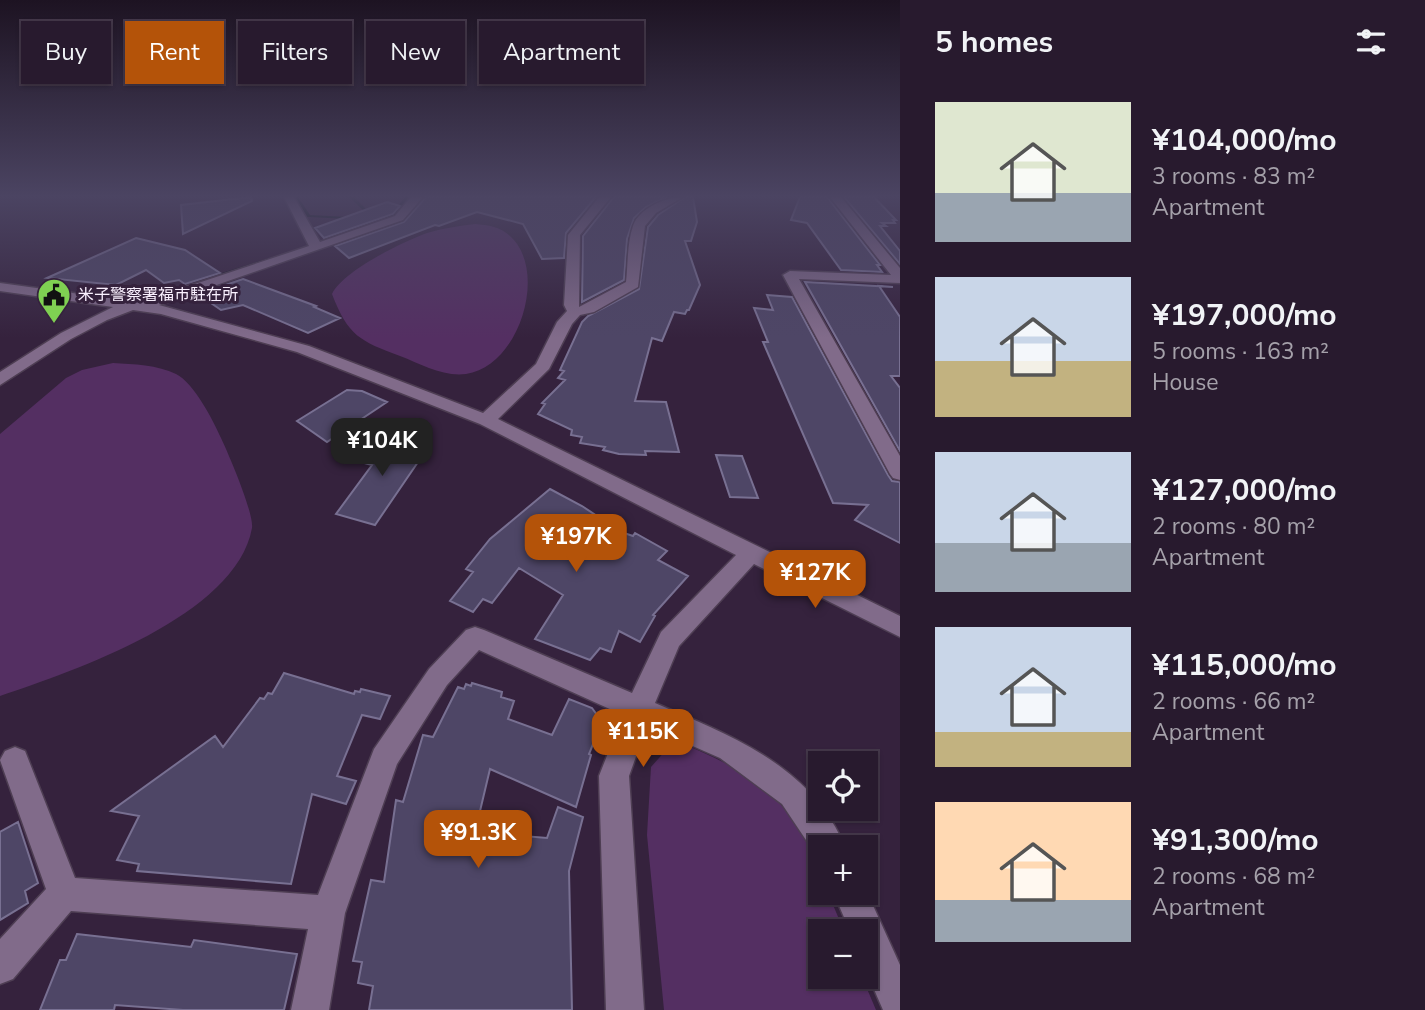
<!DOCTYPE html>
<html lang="en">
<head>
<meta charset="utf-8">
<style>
  body { margin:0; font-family:"Nunito Sans","Noto Sans JP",sans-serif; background:#34273a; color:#f1f3f6; height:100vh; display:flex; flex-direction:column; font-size:26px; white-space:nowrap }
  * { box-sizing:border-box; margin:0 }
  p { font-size:23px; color:#a5a1aa }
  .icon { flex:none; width:38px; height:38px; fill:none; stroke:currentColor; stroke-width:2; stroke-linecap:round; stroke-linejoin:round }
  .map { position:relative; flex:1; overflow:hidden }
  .sheet { display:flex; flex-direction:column; background:#281a2e; width:525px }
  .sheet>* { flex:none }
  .guide { position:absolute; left:21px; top:21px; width:665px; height:63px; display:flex; gap:14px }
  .tools { position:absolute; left:808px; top:751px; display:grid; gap:14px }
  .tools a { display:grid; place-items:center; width:70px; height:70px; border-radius:0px; background:#281a2e; box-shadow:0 2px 5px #0004,0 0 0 2px #44384a; font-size:35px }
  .price { position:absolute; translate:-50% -60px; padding:0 16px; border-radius:14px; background:#b45309; color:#fff; font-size:23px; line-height:46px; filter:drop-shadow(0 2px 4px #0008) }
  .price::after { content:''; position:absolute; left:50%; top:42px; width:21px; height:16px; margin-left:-10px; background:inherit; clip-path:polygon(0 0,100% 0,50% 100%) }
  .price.active { background:#222; color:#fff }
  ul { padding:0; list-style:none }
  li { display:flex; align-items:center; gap:21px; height:175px; padding:0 35px }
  li span { display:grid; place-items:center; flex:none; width:196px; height:140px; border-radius:0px; color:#555 }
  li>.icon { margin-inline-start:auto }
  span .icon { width:84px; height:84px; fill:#fffc; stroke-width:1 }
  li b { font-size:30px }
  h2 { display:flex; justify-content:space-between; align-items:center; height:84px; padding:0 35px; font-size:30px }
  .pill { padding:0 24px; border-radius:0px; background:#281a2e; box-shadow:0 2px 5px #0004,0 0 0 2px #44384a; font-size:24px; line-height:63px }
  .pill.active { background:#b45309; color:#fff }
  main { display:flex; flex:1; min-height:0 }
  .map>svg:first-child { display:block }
  .green { fill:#542f62 }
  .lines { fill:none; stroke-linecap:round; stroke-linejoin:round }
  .stream { fill:#051313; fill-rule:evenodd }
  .building { fill:#4e4666; stroke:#787092; stroke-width:2 }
  .minor-casing { stroke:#4e3e53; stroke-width:3 }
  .minor { fill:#816b8a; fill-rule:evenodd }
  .labels { text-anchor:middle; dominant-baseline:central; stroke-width:6; stroke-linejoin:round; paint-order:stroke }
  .far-poi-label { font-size:16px; fill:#faf1ff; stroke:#35223d; text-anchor:start }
</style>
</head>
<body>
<main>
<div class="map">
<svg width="900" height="1010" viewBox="0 0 900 1010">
  <rect width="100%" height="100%" fill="#35223d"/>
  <path class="green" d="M475,224c13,1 26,3 35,12 39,35 9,131 -44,138 -23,3 -45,-10 -66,-18 -40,-15 -52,-20 -68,-62 11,-23 70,-52 95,-61 16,-5 32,-7 48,-9z
    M113,363c20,1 45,2 63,11 18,9 37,46 45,64 8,17 33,75 31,90 -16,88 -178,143 -252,168v-262l66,-56 16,-8z
    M675,740c19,9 40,17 59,28 43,23 87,74 87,124l7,1 16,38h-23v45l41,1 14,33h-212l-17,-175 4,-68z"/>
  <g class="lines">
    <path class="stream" d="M294,197h4l12,18 38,2 16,-6 -15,-14h5l15,15 -21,7 -39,-2h-2z
      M405,197h4l-7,10h-4v-1z
      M397,210l4,1 -20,13 -4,-1z
      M269,258l5,1 -50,16 -5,-1z"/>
  </g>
  <path class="building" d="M251,197l1,4 -69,33 -2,-29z
    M426,197h170l-30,36 -2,25 -22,1 -19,-35 -46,-12 -38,14 -4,-1 -86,33 -14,-12 69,-24z
    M614,197h53l-21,10 -12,11 -7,21 -3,41 -42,22 1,-66z
    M685,197h8l4,25 -6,19h-6l15,44 -11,25h-2l-2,4 -11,-2 -12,29 -10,-3 -17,63 31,1 13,50 -34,-1 1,4 -27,-1 -16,-4 2,-3 -25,-4 2,-6 -11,-2 1,-5 -34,-16 7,-10 -3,-1 23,-23 -7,-2 6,-7 -4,-1 22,-48 6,-6 51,-27 9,-62 10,-12z
    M800,197h27l53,68h-3l5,7 -41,-2 -34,-47 -16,-3z
    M844,197h30l22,23h-3l2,3h-13l4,3h-6l20,25v13z
    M387,202l13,4 -7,8 -69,24 -9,-10z
    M136,238l49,12 35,23 -35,11 -6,-4 -15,3 -18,-13 -30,15 -69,-7z
    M243,279l73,27 -2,1 26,11 -32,15 -65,-28 -22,5 -23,-16z
    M805,282l88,5 -14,-1 21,31v59h-9l9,12v63z
    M767,295l25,2 96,178 4,6 8,1v61l-45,-23 13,-15 -35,-2 -70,-161h5l-14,-34 19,2z
    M347,390l15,1 25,11 -60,40 -30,-21z
    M381,435l48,11 -54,79 -39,-11 36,-49 -12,-3z
    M716,455l26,1 16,42 -28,-1z
    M550,489l32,17 39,26 12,4 2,-3 32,18 -9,9 30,16 -35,39 2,1 -15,26 -21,-11 -8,21 -11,-4 -10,12 -55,-21 28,-44 -44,-27 -27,35 -9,-4 -10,13 -23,-11 23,-29 -7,-3 24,-30z
    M284,673l70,21 1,-3 5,1 1,-3 29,7 -10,23 -18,-4 -25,61 19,5 -10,23 -34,-10 -21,90 -154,-13 2,-7 -22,-4 22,-44 -28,-5 104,-75 8,11 37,-49 4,1 4,-6 4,1z
    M472,683l30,9 -1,5 13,4 -6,18 44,16 17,-36 23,9 10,14 -13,32 2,1 -15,52 -86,-38 -15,63 72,6 11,-31 25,10 -14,54 3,139h-203l4,-24 -15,-3 4,-21 -9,-1 18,-81 13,2 12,-82 7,2 20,-67 10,2 25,-50 6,2 2,-5 5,2z
    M18,822l20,61 -13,8 3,12 -28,17v-88z
    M77,934l114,13 3,-7 103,14 -13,56h-101l-68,-5 -1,5h-74l20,-50h6z"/>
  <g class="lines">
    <defs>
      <path id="minor" d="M284,197h10l26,45 75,-26 16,-19h12l-20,23 -244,85 150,41 174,67 53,-49 21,-42 10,-11 -3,-6 4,-70 31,-38h12l-31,38 -1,72 47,-25c2,-17 1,-39 7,-56 6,-18 33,-29 50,-29l-27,16 -11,13 -7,61 -44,25 -14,3 -8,9 -23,45 -51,50 402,197v21l-146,-73 -75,82 -24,57c75,32 157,63 190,144h-24v13l-3,-2 -36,-54 -62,-46 -73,-32 -18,50 15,234h-38l-7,-234 24,-61 -144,-65 -32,35 -50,79 -52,149 -16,97h-38l17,-81 -237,-18 -58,68 -13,5v-45l46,-50 -46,-129 5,-9 10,-4 10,4 50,127 243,17 56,-146 55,-80 37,-39 9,-3 9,3 148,63 29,-61 75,-77 -256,-131 -183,-72 -136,-38 -28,-4 -26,10 -36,19 -71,46v-13l61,-39 52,-26 -113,-16v-8l131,18 25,-4 153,-51z
        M830,197h11l59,71v15l-101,-4 101,177v24l-7,-2 -3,-4 -107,-199 7,-4 101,4z
        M866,890l34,75v45h-17l-17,-39v-40h-16l-17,-39h33z"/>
    </defs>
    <use href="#minor" class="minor-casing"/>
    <use href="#minor" class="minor"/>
  </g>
  <linearGradient id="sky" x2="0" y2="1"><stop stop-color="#1d1322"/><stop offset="0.58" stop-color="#4b4462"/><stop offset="1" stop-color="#4b4462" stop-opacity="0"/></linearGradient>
  <rect width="900" height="338" fill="url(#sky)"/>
  <defs>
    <symbol id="civic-pin" viewBox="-11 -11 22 30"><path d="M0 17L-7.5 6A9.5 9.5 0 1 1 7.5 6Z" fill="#7fd052" stroke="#35223d"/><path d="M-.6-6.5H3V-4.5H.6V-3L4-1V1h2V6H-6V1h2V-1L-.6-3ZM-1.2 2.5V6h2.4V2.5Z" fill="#111"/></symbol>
  </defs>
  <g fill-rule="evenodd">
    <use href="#civic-pin" x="35" y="276" width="38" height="52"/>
  </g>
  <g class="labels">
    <g class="far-poi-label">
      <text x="78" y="295">米子警察署福市駐在所</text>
    </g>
  </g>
</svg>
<div class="tools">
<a><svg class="icon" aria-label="locate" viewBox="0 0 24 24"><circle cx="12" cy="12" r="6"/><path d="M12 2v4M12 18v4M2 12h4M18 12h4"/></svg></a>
<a>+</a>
<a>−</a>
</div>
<b class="price active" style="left:382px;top:478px">¥104K</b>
<b class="price" style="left:576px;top:574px">¥197K</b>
<b class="price" style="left:815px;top:610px">¥127K</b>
<b class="price" style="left:643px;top:769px">¥115K</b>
<b class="price" style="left:478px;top:870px">¥91.3K</b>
<div class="guide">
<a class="pill">Buy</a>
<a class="pill active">Rent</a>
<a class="pill">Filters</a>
<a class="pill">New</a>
<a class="pill">Apartment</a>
</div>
</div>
<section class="sheet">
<h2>5 homes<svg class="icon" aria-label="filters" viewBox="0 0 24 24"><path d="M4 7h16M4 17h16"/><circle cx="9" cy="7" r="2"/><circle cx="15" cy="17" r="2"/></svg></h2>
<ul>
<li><span style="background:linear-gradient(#dfe7d0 65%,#9aa5b1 0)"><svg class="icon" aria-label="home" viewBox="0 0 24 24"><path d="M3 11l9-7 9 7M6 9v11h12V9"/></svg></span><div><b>¥104,000/mo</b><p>3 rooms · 83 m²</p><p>Apartment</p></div></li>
<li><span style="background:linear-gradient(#c9d6e8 60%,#c2b280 0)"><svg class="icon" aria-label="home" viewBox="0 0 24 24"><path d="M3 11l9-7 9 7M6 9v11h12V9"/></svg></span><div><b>¥197,000/mo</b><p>5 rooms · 163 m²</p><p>House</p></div></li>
<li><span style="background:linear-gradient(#c9d6e8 65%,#9aa5b1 0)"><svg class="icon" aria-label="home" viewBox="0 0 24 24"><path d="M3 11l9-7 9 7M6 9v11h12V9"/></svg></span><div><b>¥127,000/mo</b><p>2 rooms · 80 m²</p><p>Apartment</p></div></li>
<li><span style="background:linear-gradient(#c9d6e8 75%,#c2b280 0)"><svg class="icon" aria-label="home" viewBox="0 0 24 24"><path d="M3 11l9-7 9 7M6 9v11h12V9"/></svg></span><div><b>¥115,000/mo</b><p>2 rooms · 66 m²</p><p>Apartment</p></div></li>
<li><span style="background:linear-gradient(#ffd9b3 70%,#9aa5b1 0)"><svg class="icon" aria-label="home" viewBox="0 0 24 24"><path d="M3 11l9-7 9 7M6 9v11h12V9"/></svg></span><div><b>¥91,300/mo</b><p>2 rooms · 68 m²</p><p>Apartment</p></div></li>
</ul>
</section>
</main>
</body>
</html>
